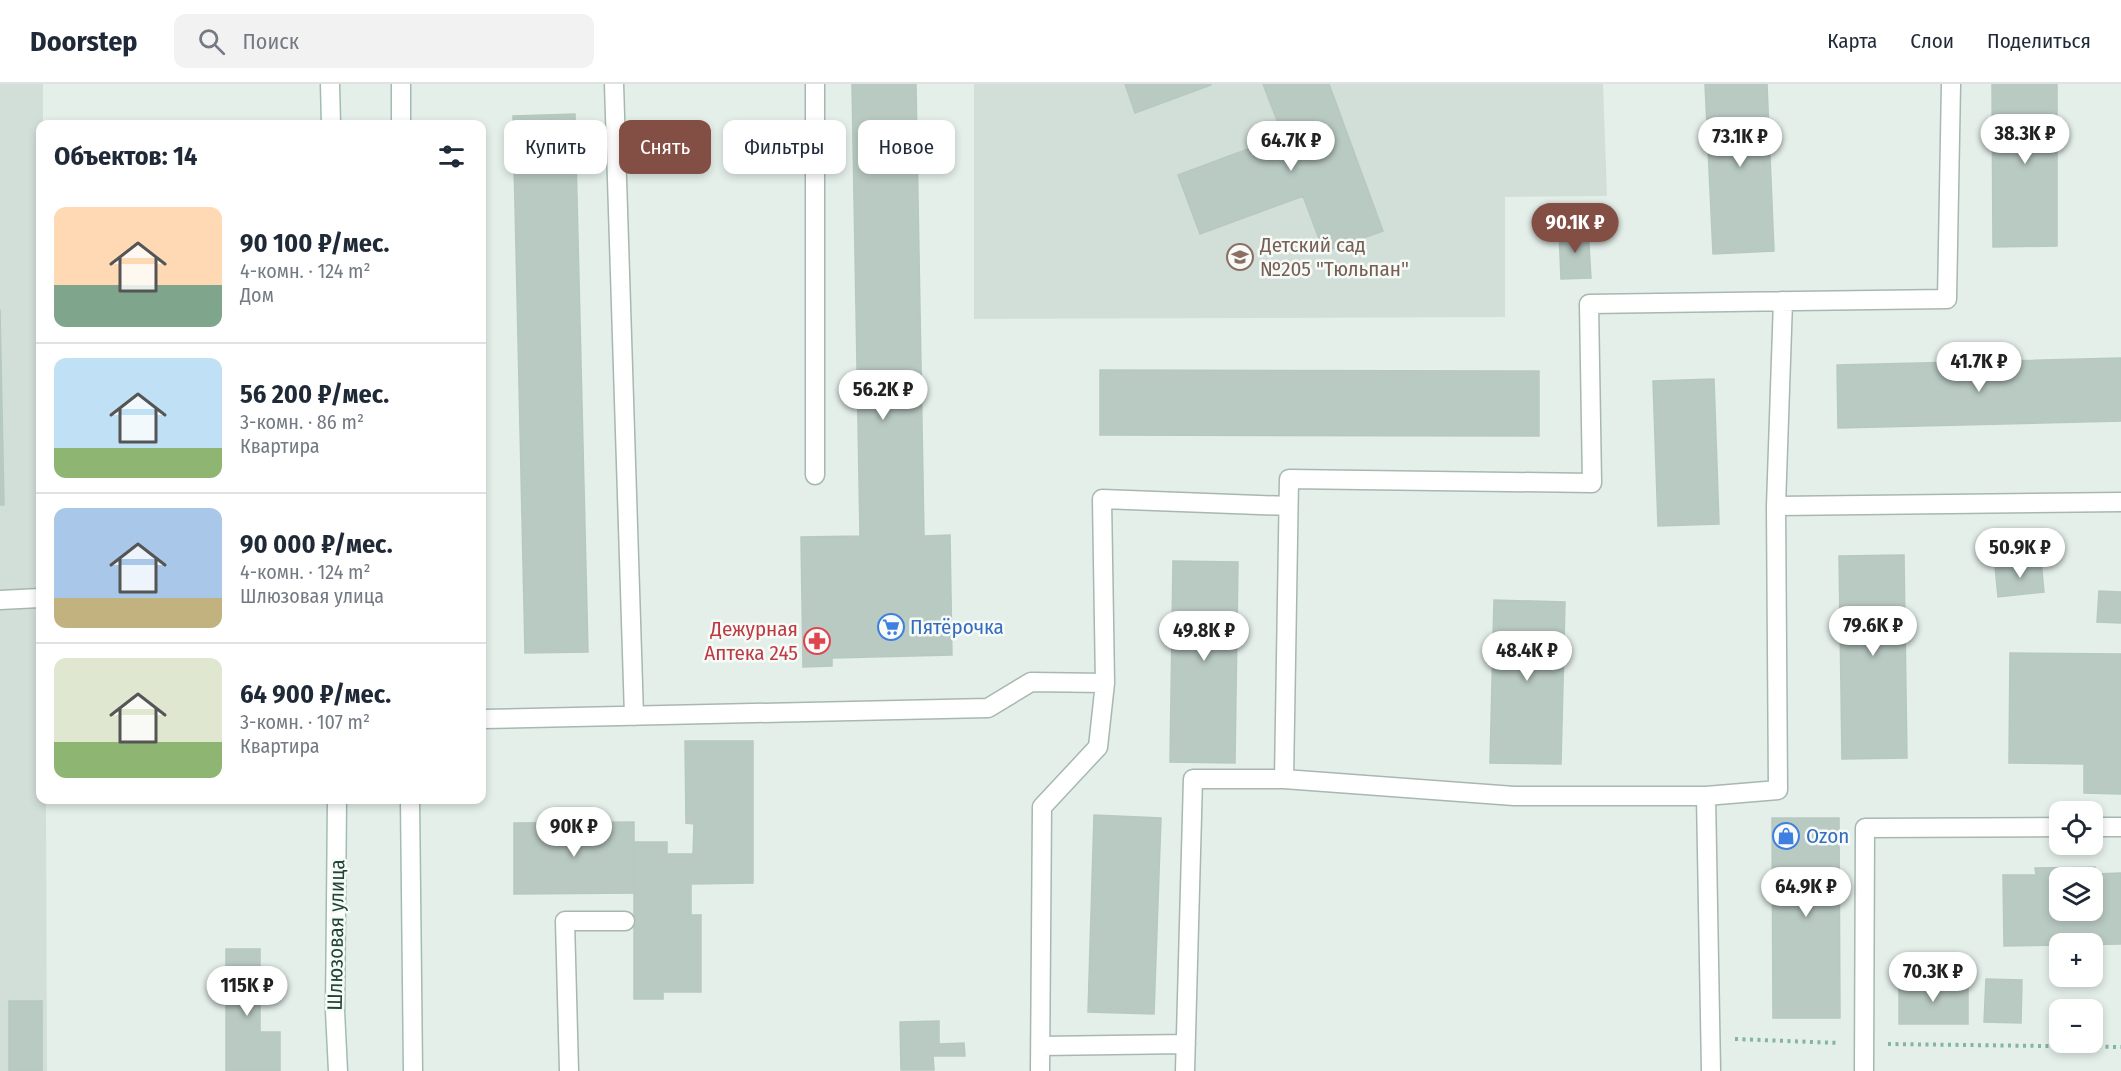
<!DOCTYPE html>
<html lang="ru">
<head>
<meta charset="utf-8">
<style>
  body { margin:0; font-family:"Fira Sans Condensed",sans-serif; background:#f2f2f3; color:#1f2937; height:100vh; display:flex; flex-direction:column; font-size:22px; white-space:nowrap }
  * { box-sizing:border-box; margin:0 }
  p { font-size:20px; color:#747a83 }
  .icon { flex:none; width:33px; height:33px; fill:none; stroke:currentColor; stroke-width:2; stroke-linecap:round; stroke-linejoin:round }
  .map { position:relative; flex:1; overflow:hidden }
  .panel { position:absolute; left:36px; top:36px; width:450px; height:684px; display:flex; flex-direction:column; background:#fff; border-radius:12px; box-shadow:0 3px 9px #0003 }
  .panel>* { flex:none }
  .top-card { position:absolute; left:504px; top:36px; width:570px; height:54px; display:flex; gap:12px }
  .tools { position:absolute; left:2049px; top:717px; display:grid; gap:12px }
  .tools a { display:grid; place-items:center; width:54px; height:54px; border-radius:12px; background:#fff; box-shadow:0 3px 9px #0003; font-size:30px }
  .price { position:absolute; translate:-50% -51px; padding:0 14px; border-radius:21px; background:#fff; color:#222; font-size:20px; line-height:39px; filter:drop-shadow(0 2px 3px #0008) }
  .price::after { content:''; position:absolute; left:50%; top:36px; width:18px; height:14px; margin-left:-9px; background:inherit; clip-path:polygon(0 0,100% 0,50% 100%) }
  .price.active { background:#834e44; color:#fff }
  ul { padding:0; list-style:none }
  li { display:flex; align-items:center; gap:18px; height:150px; padding:0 18px }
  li+li { border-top:2px solid #e0e1e3 }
  li span { display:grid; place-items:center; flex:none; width:168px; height:120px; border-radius:12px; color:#555 }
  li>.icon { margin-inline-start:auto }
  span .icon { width:72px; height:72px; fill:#fffc; stroke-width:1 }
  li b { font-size:26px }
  h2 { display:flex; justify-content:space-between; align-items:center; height:72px; padding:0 18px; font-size:26px }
  .pill { padding:0 21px; border-radius:12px; background:#fff; box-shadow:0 3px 9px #0003; font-size:21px; line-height:54px }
  .pill.active { background:#834e44; color:#fff }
  header { display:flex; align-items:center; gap:36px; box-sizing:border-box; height:84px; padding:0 30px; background:#fff; border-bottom:2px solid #e0e1e3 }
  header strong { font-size:28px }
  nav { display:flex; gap:33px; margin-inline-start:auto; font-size:21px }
  .search { width:420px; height:54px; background:#f2f2f3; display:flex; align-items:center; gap:15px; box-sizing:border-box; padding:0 21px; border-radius:12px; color:#747a83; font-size:22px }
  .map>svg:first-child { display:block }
  .built { fill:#d2dfd9 }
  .building { fill:#b9cac3; stroke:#b6c9c1; stroke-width:1.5; fill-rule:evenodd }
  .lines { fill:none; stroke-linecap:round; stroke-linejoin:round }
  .lane-casing { stroke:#a6b8b1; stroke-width:21 }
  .secondary-casing { stroke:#a2bcb2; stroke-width:21 }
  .path { stroke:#82b5a5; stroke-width:4; stroke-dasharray:3 4.5; stroke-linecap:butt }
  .lane { stroke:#fff; stroke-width:18 }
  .secondary { stroke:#fff; stroke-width:18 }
  .labels { text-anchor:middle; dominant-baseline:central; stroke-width:5; stroke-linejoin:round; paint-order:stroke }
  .education-label { font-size:21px; fill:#785e54; stroke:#f6fbf8; text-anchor:start }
  .shop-label { font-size:21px; fill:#366cbe; stroke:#f6fbf8; text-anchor:start }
  .health-label { font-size:21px; fill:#be3a42; stroke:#f6fbf8; text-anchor:end }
  .street-label { font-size:21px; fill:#214339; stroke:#f6fbf8 }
</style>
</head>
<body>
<header>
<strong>Doorstep</strong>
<div class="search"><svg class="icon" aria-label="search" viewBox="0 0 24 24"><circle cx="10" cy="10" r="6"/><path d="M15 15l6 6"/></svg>Поиск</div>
<nav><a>Карта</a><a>Слои</a><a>Поделиться</a></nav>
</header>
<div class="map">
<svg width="2121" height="987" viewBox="0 0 2121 987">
  <rect width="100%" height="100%" fill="#e4efea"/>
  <path class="built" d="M0,0h43v40h-3v676h6l1,271h-47z
    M974,0h629l4,112 -102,1v120l-531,2z"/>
  <path class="building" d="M852,0h64l8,452 26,-1 2,120 -120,3v8l-29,1 -2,-130 59,-1z
    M1125,0h86v1l-76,28z
    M1263,0h66l54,147 -59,21 -21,-56 -103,38 -22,-59 105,-39z
    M1705,0h62l7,167 -61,3z
    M1992,0h65v162l-64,1z
    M575,30l13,538 -63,1 -12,-537z
    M1588,145l3,49 -30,1 -2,-48z
    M0,225l4,196h-4z
    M2121,274v63l-283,7 -1,-63z
    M1100,286l439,1v65l-439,-1z
    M1714,295l5,145 -61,2 -5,-145z
    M1904,471l3,203 -65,1 -3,-203z
    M1173,477l65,1 -3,201 -65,-1z
    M2041,477l3,31 -46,5 -3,-31z
    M2099,507l22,1v31l-24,-1z
    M1494,516l71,2 -4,162 -71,-1z
    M2010,569l111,1v140l-37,-1v-29l-75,-1z
    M685,657h68v142l-62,1v31h10v77h-38v7h-29v-157h33v12h26l1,-30 -8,-1z
    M1094,731l67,3 -7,196 -66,-2z
    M1772,734h67l1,200h-67z
    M634,738v71l-120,1v-71z
    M2095,783v7l26,-1v71l-117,2 -1,-71h33l-1,-7zM2060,794h32v32h-32z
    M226,865h34v83h20v39h-54z
    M1986,895l36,1 -1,43 -37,-1z
    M1899,897l69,1v42h-69z
    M9,917h33v70h-33z
    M939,937v23l25,-1 1,13h-32l1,14h-33l-1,-48z"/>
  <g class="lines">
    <defs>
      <path id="lane" d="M614,0l20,632
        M815,0v391
        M1776,422l7,-205
        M0,516l40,-2
        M482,635l506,-11 43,-26 74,1 -3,-184 186,7
        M1284,695l230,17h192
        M2092,743h29
        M1041,962l145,-2
        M569,987l-4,-150h60
        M1040,987l2,-264 56,-60 7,-64
        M1185,987l8,-292h91l5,-300 303,4 -3,-179 358,-5 4,-215
        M1711,987l-5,-275 72,-6 -2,-284 345,-4
        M1864,987l1,-243 195,-1"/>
      <path id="secondary" d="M330,0l1,40
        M401,0v40
        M337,716l-2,211 3,60
        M410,716l3,271"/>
    </defs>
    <use href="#lane" class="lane-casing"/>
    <use href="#secondary" class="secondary-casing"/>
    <path class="path" d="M1735,955l104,4
      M1888,960l233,3"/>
    <use href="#lane" class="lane"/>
    <use href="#secondary" class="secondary"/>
  </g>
  <defs>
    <symbol id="school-ring" viewBox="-11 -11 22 22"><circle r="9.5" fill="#f6fbf8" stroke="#8d6e63" stroke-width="1.5"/><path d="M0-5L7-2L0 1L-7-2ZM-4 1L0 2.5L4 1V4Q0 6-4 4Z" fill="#8d6e63"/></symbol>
    <symbol id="supermarket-ring" viewBox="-11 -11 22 22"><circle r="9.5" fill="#f6fbf8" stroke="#3f7fe0" stroke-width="1.5"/><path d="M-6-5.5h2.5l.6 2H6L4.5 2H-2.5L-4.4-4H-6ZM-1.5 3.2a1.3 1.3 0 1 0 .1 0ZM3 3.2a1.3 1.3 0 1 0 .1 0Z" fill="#3f7fe0"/></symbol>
    <symbol id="pharmacy-ring" viewBox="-11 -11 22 22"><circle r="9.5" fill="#f6fbf8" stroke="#e0444e" stroke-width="1.5"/><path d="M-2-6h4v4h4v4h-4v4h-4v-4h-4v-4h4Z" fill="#e0444e"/></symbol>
    <symbol id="shop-ring" viewBox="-11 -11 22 22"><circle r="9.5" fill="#f6fbf8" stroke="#3f7fe0" stroke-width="1.5"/><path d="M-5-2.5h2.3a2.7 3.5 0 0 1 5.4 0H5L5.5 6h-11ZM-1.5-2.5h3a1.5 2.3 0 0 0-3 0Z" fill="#3f7fe0"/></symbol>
  </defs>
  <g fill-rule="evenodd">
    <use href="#school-ring" x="1225" y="158" width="30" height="30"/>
    <use href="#supermarket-ring" x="876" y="528" width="30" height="30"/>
    <use href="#pharmacy-ring" x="802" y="542" width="30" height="30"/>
    <use href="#shop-ring" x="1771" y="737" width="30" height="30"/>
  </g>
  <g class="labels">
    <g class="education-label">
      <text x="1260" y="161">Детский сад<tspan x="1260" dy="24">№205 "Тюльпан"</tspan></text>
    </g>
    <g class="shop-label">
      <text x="910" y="543">Пятёрочка</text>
      <text x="1806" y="752">Ozon</text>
    </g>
    <g class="health-label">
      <text x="798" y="545">Дежурная<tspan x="798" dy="24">Аптека 245</tspan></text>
    </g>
    <g class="street-label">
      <text transform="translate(336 851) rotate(-89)">Шлюзовая улица</text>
    </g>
  </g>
</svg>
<div class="tools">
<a><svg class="icon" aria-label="locate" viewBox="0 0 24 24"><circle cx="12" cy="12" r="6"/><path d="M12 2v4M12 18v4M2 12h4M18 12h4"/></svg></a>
<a><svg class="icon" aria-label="layers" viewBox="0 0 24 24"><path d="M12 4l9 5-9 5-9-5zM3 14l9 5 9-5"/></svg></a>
<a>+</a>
<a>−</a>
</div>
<b class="price" style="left:2025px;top:81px">38.3K ₽</b>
<b class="price" style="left:1740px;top:84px">73.1K ₽</b>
<b class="price" style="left:1291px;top:88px">64.7K ₽</b>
<b class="price active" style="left:1575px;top:170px">90.1K ₽</b>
<b class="price" style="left:1979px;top:309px">41.7K ₽</b>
<b class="price" style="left:883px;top:337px">56.2K ₽</b>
<b class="price" style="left:2020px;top:495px">50.9K ₽</b>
<b class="price" style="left:1873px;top:573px">79.6K ₽</b>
<b class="price" style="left:1204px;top:578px">49.8K ₽</b>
<b class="price" style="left:1527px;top:598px">48.4K ₽</b>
<b class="price" style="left:574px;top:774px">90K ₽</b>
<b class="price" style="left:1806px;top:834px">64.9K ₽</b>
<b class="price" style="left:1933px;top:919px">70.3K ₽</b>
<b class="price" style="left:247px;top:933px">115K ₽</b>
<div class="top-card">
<a class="pill">Купить</a>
<a class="pill active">Снять</a>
<a class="pill">Фильтры</a>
<a class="pill">Новое</a>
</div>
<section class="panel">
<h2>Объектов: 14<svg class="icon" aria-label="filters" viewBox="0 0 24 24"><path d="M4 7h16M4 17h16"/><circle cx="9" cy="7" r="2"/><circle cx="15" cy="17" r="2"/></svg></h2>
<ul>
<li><span style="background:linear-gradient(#ffd9b3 65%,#7fa58c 0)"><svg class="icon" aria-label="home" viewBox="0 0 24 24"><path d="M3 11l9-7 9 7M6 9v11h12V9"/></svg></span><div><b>90 100 ₽/мес.</b><p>4-комн. · 124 m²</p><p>Дом</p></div></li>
<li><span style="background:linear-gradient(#bfe0f5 75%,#8fb573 0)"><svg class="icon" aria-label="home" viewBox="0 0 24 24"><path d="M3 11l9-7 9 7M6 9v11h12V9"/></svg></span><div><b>56 200 ₽/мес.</b><p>3-комн. · 86 m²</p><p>Квартира</p></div></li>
<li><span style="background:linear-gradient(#a9c7e8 75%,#c2b280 0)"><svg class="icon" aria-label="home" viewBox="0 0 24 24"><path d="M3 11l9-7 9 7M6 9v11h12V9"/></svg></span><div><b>90 000 ₽/мес.</b><p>4-комн. · 124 m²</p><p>Шлюзовая улица</p></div></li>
<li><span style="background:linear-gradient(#dfe7d0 70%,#8fb573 0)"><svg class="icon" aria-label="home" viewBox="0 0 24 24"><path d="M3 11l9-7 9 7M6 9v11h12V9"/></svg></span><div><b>64 900 ₽/мес.</b><p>3-комн. · 107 m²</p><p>Квартира</p></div></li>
</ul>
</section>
</div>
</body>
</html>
